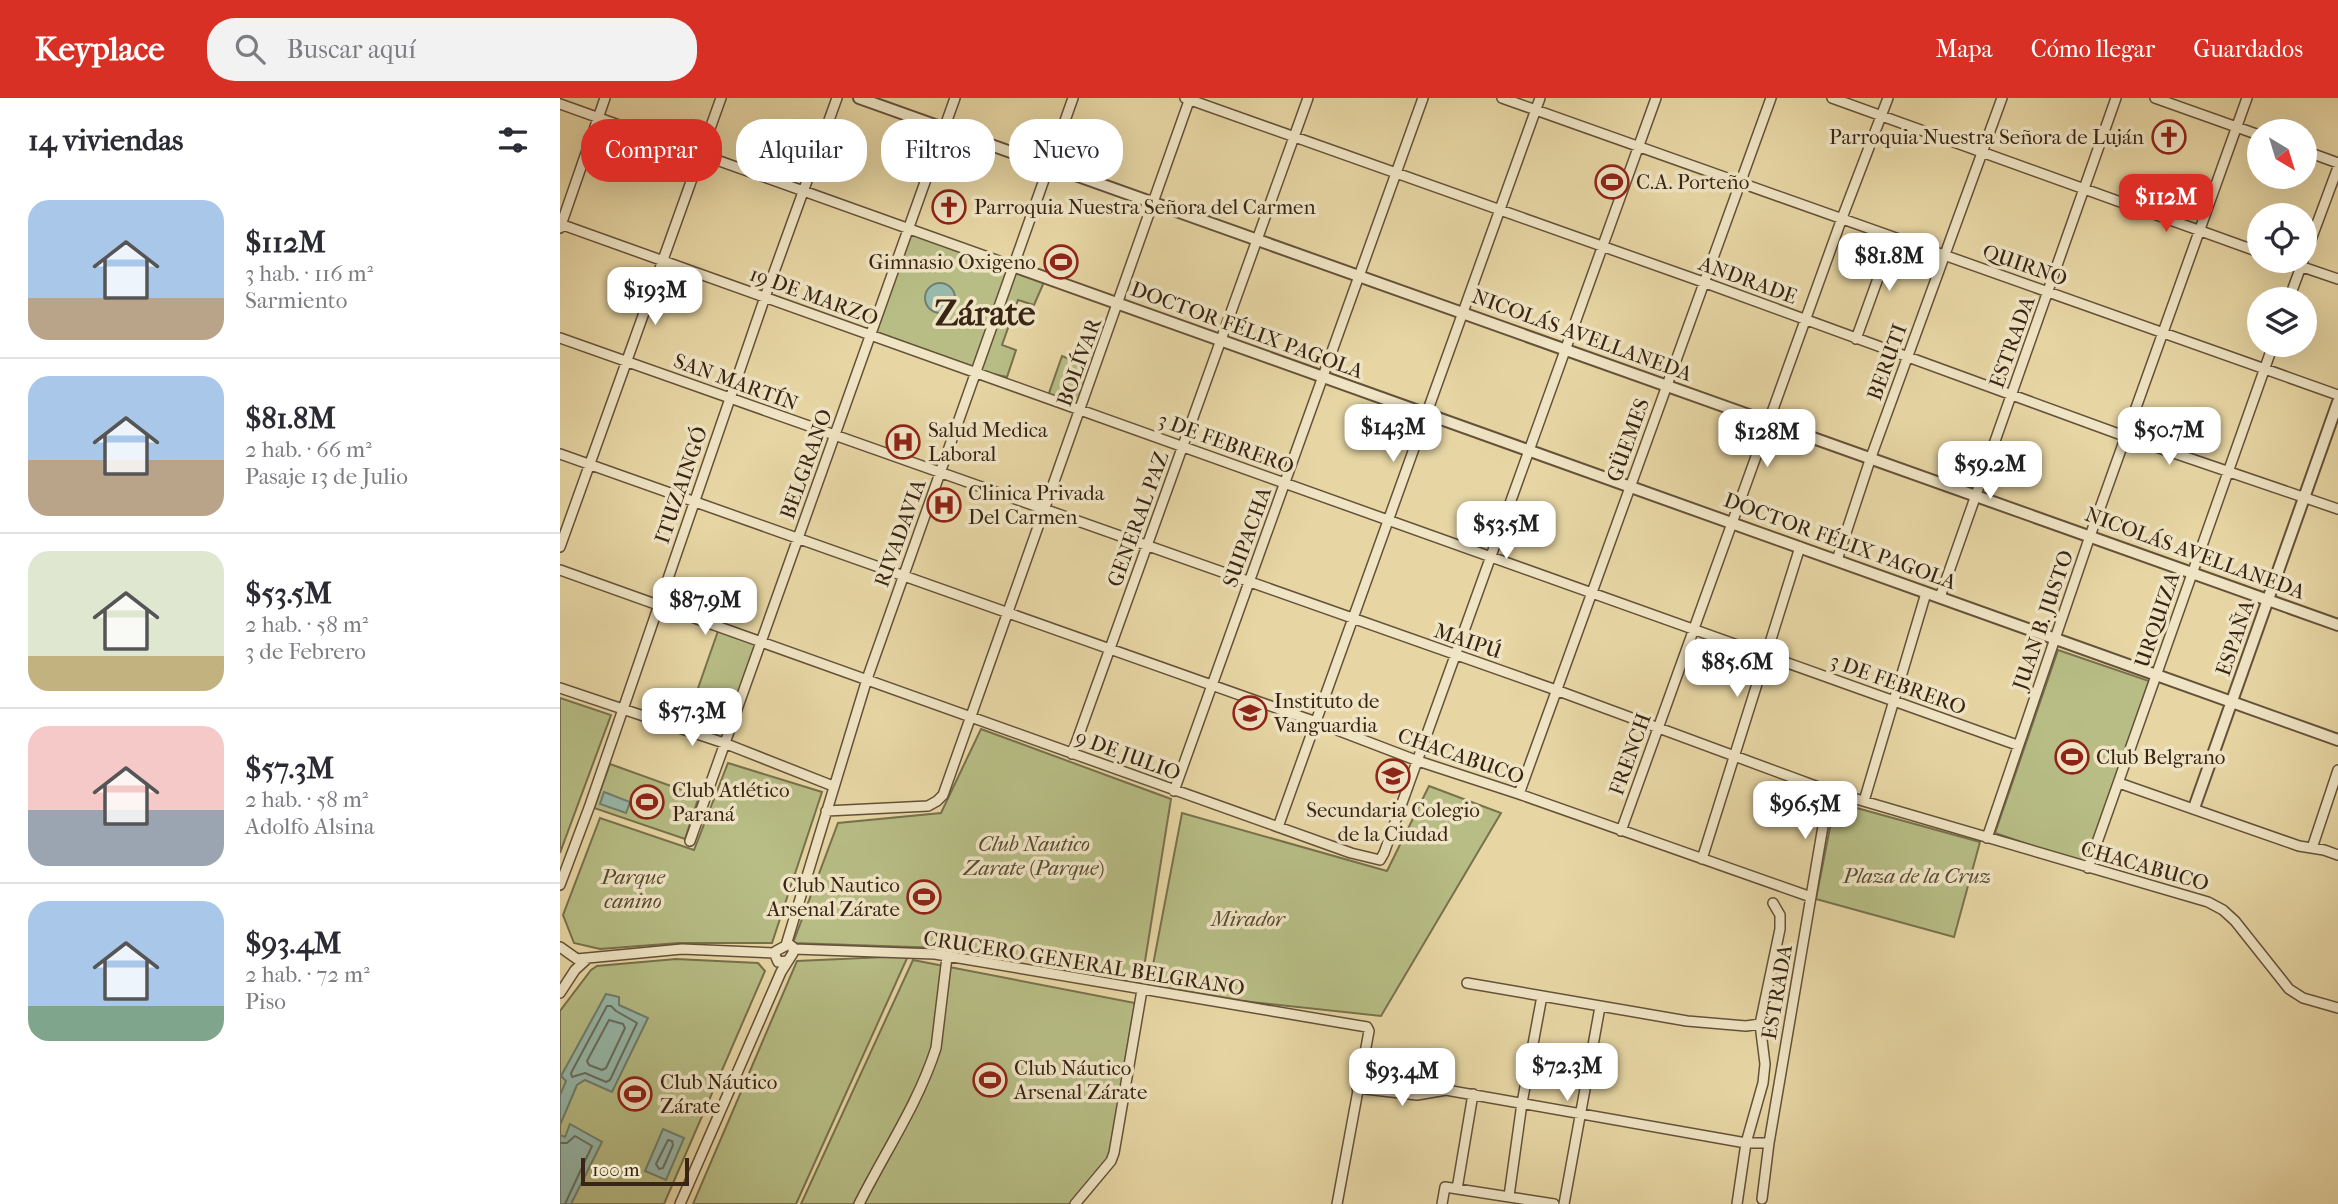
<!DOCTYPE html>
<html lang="es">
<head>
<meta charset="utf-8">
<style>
  body { margin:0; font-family:"IM FELL French Canon",serif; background:#f2f2f3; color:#2b2b33; height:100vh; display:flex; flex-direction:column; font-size:26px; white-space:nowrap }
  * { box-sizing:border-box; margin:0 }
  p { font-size:23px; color:#7c7c81 }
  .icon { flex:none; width:38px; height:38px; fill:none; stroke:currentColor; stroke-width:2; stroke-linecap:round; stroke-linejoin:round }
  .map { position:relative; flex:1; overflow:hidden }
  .details { display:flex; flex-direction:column; background:#fff; width:560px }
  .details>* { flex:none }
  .banner { position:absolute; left:21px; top:21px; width:665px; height:63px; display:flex; gap:14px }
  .needle { width:46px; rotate:142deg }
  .buttons { position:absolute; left:1687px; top:21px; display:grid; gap:14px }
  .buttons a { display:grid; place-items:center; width:70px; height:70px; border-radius:50%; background:#fff; box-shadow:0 7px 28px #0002; font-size:35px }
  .scale { position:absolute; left:21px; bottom:18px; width:108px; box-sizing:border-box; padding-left:7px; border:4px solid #392515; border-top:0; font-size:19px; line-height:24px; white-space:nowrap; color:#392515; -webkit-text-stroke:5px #efe4c4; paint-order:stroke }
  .price { position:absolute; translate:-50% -60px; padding:0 16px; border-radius:14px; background:#fff; color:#222; font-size:23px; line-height:46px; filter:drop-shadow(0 2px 4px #0008) }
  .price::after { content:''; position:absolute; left:50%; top:42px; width:21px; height:16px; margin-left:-10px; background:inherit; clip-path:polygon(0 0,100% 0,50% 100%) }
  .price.on { background:#d93025; color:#fff }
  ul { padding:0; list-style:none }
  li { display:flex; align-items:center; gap:21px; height:175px; padding:0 28px }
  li+li { border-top:2px solid #e1e1e2 }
  li span { display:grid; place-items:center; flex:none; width:196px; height:140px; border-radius:21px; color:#555 }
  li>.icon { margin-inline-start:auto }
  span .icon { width:84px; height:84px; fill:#fffc; stroke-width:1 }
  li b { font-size:30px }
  h2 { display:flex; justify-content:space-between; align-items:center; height:84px; padding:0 28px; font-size:30px }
  .tag { padding:0 24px; border-radius:28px; background:#fff; box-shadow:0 7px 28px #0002; font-size:24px; line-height:63px }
  .tag.on { background:#d93025; color:#fff }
  header { display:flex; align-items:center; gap:42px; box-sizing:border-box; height:98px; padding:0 35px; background:#d93025; color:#fff }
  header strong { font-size:33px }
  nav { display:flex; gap:38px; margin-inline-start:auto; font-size:24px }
  .search { width:490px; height:63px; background:#f2f2f3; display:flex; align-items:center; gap:18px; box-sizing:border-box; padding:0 24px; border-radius:28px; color:#7c7c81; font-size:26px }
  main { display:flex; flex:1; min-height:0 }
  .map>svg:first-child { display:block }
  .green { fill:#b7bd85; stroke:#78714d; stroke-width:2 }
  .water { fill:#97b9ab; stroke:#717e6f; stroke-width:2 }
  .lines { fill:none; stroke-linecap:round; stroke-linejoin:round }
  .shore { stroke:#686f60; stroke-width:2 }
  .minor-casing { stroke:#645139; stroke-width:12 }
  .tertiary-casing { stroke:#645139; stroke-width:14 }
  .minor { stroke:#efe4c4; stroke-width:9 }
  .tertiary { stroke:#efe4c4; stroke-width:10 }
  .labels { text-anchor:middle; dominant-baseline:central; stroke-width:7; stroke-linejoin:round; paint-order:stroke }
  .poi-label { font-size:21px; fill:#392515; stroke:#efe4c4; text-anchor:start }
  .street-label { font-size:21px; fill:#392515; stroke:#efe4c4 }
  .park-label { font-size:21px; font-style:italic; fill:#584b31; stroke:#efe4c4 }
  .town-label { font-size:35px; font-weight:bold; fill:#392515; stroke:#efe4c4 }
</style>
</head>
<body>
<header>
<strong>Keyplace</strong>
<div class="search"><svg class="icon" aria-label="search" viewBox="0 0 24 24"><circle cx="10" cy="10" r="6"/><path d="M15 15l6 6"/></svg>Buscar aquí</div>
<nav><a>Mapa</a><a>Cómo llegar</a><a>Guardados</a></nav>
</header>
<main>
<section class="details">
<h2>14 viviendas<svg class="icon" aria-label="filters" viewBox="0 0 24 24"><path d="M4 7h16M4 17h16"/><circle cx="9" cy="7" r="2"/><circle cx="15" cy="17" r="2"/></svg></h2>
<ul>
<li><span style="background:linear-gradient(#a9c7e8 70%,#b9a48a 0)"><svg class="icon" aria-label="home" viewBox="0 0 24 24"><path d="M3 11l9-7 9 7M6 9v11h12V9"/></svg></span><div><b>$112M</b><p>3 hab. · 116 m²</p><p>Sarmiento</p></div></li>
<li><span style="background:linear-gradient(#a9c7e8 60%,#b9a48a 0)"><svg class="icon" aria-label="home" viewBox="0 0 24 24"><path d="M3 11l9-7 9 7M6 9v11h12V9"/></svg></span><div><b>$81.8M</b><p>2 hab. · 66 m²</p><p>Pasaje 13 de Julio</p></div></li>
<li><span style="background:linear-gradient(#dfe7d0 75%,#c2b280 0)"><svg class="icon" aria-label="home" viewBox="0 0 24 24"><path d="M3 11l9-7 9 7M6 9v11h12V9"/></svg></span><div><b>$53.5M</b><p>2 hab. · 58 m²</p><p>3 de Febrero</p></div></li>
<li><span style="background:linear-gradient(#f6c9c9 60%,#9aa5b1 0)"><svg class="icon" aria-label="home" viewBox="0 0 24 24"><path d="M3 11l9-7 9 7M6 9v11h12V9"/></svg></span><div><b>$57.3M</b><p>2 hab. · 58 m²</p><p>Adolfo Alsina</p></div></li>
<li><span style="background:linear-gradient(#a9c7e8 75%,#7fa58c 0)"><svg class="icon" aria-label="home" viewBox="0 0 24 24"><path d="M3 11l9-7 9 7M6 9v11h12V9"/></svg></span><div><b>$93.4M</b><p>2 hab. · 72 m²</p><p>Piso</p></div></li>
</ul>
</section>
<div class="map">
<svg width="1778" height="1106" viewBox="0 0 1778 1106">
  <rect width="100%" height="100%" fill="#e7d6a4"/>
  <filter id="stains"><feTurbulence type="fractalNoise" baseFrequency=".00286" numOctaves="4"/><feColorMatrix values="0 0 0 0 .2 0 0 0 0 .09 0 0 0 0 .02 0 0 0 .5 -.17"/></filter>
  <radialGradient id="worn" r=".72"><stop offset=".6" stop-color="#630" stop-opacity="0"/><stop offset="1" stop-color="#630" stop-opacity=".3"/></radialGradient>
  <path class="green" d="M350,136h4l95,35 -35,98 -98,-35v-3z
    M454,173l30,11 -10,23 -16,-5 -16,45 14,5 -9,27 -28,-6z
    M502,258l32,13 -15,38 -31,-11z
    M158,533l38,13 -20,60 -39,-13z
    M1498,552l91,31 -63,183 -91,-31z
    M0,600l51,17 -51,138z
    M421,631l190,70 -29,181 -119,-23 -3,9 -79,-18 -148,-5 45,-120 103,-10z
    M168,665l94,29 -50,151h-93l-79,6 -26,-6 -11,-28 37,-97 94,32z
    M50,666l89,32 -14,43 -91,-31z
    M869,688l72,27 -120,203 -233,-25 34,-178 205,58z
    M1275,704l145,40 -26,95 -138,-38z
    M348,858l-112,248h-103l104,-243z
    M116,861l82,4 7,8 -101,233h-104v-193l31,-41 6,-4z
    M353,862l222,43 -26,154 -38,47h-270z"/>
  <path class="water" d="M365 200a15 15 0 1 1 30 0a15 15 0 1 1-30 0Z
    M44,694l26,10 -4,11 -26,-9z
    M46,896l13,3v8l29,13 -36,74 -27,-12 -8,5 -17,40v-30l6,-14 -5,-5z
    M10,1026l32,18 -31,62h-11v-69l5,2z
    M103,1031l21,9 -18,42 -21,-9z"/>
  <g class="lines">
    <path class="shore" d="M47,908h4l5,5 21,12 -27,57 -4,2 -21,-9 -13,4 -1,-4z
      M49,922l14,4 2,4 -19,40 -4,2 -13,-5 -2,-4z
      M108,1042l4,1 1,4 -10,23 -4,1 -3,-5z
      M0,1045h7l8,-7 17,10 -27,58"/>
    <defs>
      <path id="minor" d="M625,0l518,184 424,155 211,72
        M942,0l836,297
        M1272,0l427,154
        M1595,0l104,37
        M0,6l453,162
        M1745,53l33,12
        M0,126l1457,521
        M0,130l45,-130
        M1745,158l33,-89
        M1725,163l53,18
        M1729,201l14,-38
        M0,240l996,352 273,101 379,111 15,8 12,11 54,68 14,9 35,10
        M1296,241l37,-102
        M0,356l756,268 102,39 101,33 292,103
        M0,449l161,-449
        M1277,462l34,-103 131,-359
        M0,472l791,283 29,7 4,-7 272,-755
        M1380,499l176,-499
        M0,590l164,55 109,43
        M512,656l236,-656
        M1559,685l180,63 25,4 14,5
        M614,693l249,-693
        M959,696l252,-696
        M1304,703l62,-208
        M266,713l102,-5 9,-5 6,-6 247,-697
        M718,729l262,-729
        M1061,733l221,-613 46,-120
        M1427,740l103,-302 157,-438
        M130,743l265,-743
        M1752,750l26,-78
        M1142,761l98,-312
        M1528,770l185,-523
        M0,787l30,-80 175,-508 72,-199
        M226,847l81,-266 206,-581
        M0,849l17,12 105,-10 93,4
        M234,851l141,5 432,73 2,4 -32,173
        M907,885l220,38 59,5 14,-2
        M0,895l15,-23 13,-12
        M797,990l60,7 29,-5 300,53h23
        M897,1091l16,-95
        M949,1098l13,-93 20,-107
        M1202,1101l7,-56 60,-352
        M120,1106l101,-232 12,-19v-6l-4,-3 -13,7 -1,4 3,7 9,-1
        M299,1106c26,-52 59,-100 77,-156l11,-91
        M515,1106l36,-43 3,-8 28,-163
        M882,1106l3,-17 109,17
        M1004,1106l36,-197
        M1177,1106l9,-61 17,-60 2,-19 -5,-40 20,-95v-14l-7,-12"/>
      <path id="tertiary" d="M299,0l1479,527
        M453,168l1325,474
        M1634,710l144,-406"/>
    </defs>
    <use href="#minor" class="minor-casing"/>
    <use href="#tertiary" class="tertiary-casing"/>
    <use href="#minor" class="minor"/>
    <use href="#tertiary" class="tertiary"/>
  </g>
  <defs>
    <symbol id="church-ring" viewBox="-11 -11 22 22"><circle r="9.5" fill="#efe4c4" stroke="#8f2418" stroke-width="1.5"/><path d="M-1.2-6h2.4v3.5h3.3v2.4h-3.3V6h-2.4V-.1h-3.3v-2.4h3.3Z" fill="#8f2418"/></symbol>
    <symbol id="stadium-ring" viewBox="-11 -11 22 22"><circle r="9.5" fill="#efe4c4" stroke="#8f2418" stroke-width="1.5"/><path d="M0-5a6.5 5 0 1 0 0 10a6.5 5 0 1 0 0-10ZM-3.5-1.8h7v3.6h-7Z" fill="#8f2418"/></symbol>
    <symbol id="hospital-ring" viewBox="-11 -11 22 22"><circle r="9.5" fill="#efe4c4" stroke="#8f2418" stroke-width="1.5"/><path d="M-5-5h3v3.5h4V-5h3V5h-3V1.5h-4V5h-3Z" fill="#8f2418"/></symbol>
    <symbol id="university-ring" viewBox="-11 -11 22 22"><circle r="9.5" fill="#efe4c4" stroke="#8f2418" stroke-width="1.5"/><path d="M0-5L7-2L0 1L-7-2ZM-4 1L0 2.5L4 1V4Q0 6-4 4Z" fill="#8f2418"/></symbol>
    <symbol id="school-ring" viewBox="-11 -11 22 22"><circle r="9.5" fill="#efe4c4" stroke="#8f2418" stroke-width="1.5"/><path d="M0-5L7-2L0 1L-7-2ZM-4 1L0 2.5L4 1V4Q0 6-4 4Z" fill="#8f2418"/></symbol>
  </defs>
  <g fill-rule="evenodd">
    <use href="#church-ring" x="1590" y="20" width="38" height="38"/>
    <use href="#stadium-ring" x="1033" y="65" width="38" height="38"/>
    <use href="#church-ring" x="370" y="90" width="38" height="38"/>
    <use href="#stadium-ring" x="482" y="145" width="38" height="38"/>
    <use href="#hospital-ring" x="324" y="325" width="38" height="38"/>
    <use href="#hospital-ring" x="365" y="388" width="38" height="38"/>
    <use href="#university-ring" x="671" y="596" width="38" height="38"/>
    <use href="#stadium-ring" x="1493" y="640" width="38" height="38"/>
    <use href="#school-ring" x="814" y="659" width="38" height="38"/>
    <use href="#stadium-ring" x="68" y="685" width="38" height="38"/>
    <use href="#stadium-ring" x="345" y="780" width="38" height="38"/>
    <use href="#stadium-ring" x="411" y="963" width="38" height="38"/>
    <use href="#stadium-ring" x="56" y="977" width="38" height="38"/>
  </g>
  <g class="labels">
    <g class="poi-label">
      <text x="1584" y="39" text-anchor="end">Parroquia Nuestra Señora de Luján</text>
      <text x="1076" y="84">C.A. Porteño</text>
      <text x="414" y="109">Parroquia Nuestra Señora del Carmen</text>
      <text x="476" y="164" text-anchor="end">Gimnasio Oxigeno</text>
      <text x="368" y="332">Salud Medica<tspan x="368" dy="24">Laboral</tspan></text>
      <text x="408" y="395">Clinica Privada<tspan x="408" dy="24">Del Carmen</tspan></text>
      <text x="714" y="603">Instituto de<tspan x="714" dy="24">Vanguardia</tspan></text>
      <text x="1536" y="659">Club Belgrano</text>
      <text x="112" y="692">Club Atlético<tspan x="112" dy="24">Paraná</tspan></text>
      <text x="833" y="712" text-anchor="middle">Secundaria Colegio<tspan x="833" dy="24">de la Ciudad</tspan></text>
      <text x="340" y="787" text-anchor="end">Club Nautico<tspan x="340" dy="24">Arsenal Zárate</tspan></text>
      <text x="454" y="970">Club Náutico<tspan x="454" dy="24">Arsenal Zárate</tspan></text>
      <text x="100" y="984">Club Náutico<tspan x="100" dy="24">Zárate</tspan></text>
    </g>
    <g class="street-label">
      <text transform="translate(1465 167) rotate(19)">QUIRNO</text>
      <text transform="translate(1188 182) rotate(20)">ANDRADE</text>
      <text transform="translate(254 198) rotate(20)">19 DE MARZO</text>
      <text transform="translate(687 232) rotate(20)">DOCTOR FÉLIX PAGOLA</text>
      <text transform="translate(1022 237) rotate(20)">NICOLÁS AVELLANEDA</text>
      <text transform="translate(1452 244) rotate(-70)">ESTRADA</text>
      <text transform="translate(519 264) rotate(-70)">BOLÍVAR</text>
      <text transform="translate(1327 264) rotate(-70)">BERUTI</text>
      <text transform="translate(176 284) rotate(20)">SAN MARTÍN</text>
      <text transform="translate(1068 342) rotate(-70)">GÜEMES</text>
      <text transform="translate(666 345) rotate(20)">3 DE FEBRERO</text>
      <text transform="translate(246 366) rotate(-70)">BELGRANO</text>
      <text transform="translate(121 387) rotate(-71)">ITUZAINGÓ</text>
      <text transform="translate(578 421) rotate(-70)">GENERAL PAZ</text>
      <text transform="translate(340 435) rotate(-70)">RIVADAVIA</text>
      <text transform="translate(687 439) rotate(-70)">SUIPACHA</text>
      <text transform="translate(1280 443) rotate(20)">DOCTOR FÉLIX PAGOLA</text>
      <text transform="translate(1635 455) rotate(20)">NICOLÁS AVELLANEDA</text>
      <text transform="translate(1483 522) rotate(-71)">JUAN B. JUSTO</text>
      <text transform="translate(1597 522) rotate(-71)">URQUIZA</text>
      <text transform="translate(1675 540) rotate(-71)">ESPAÑA</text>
      <text transform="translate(908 543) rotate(19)">MAIPÚ</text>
      <text transform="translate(1338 586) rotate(20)">3 DE FEBRERO</text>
      <text transform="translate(1070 656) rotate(-70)">FRENCH</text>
      <text transform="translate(568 657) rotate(20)">9 DE JULIO</text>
      <text transform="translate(901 658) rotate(19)">CHACABUCO</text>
      <text transform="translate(1585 768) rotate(16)">CHACABUCO</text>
      <text transform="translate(524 865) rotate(9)">CRUCERO GENERAL BELGRANO</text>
      <text transform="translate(1217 894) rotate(-80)">ESTRADA</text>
    </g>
    <g class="park-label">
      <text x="474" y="746">Club Nautico<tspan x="474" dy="24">Zarate (Parque)</tspan></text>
      <text x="1357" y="778">Plaza de la Cruz</text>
      <text x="73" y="779">Parque<tspan x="73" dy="24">canino</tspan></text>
      <text x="688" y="821">Mirador</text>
    </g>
    <g class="town-label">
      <text x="425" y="215">Zárate</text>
    </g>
  </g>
  <rect width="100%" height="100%" filter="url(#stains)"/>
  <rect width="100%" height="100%" fill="url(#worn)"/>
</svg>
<div class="buttons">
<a><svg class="needle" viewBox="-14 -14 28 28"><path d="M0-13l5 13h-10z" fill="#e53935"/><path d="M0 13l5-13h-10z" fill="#7c7c81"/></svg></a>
<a><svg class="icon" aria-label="locate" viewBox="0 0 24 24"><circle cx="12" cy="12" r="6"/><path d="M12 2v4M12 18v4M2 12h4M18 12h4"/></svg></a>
<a><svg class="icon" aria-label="layers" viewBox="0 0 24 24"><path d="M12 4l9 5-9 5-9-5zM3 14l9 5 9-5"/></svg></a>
</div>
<div class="scale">100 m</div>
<b class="price on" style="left:1606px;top:136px">$112M</b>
<b class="price" style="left:1329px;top:195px">$81.8M</b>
<b class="price" style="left:95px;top:229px">$193M</b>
<b class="price" style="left:833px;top:366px">$143M</b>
<b class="price" style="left:1609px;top:369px">$50.7M</b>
<b class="price" style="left:1207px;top:371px">$128M</b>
<b class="price" style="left:1430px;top:403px">$59.2M</b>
<b class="price" style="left:946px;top:463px">$53.5M</b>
<b class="price" style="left:145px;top:539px">$87.9M</b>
<b class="price" style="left:1177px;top:601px">$85.6M</b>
<b class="price" style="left:132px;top:650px">$57.3M</b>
<b class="price" style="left:1245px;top:743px">$96.5M</b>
<b class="price" style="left:1007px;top:1005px">$72.3M</b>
<b class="price" style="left:842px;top:1010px">$93.4M</b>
<div class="banner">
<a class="tag on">Comprar</a>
<a class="tag">Alquilar</a>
<a class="tag">Filtros</a>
<a class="tag">Nuevo</a>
</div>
</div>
</main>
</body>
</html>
